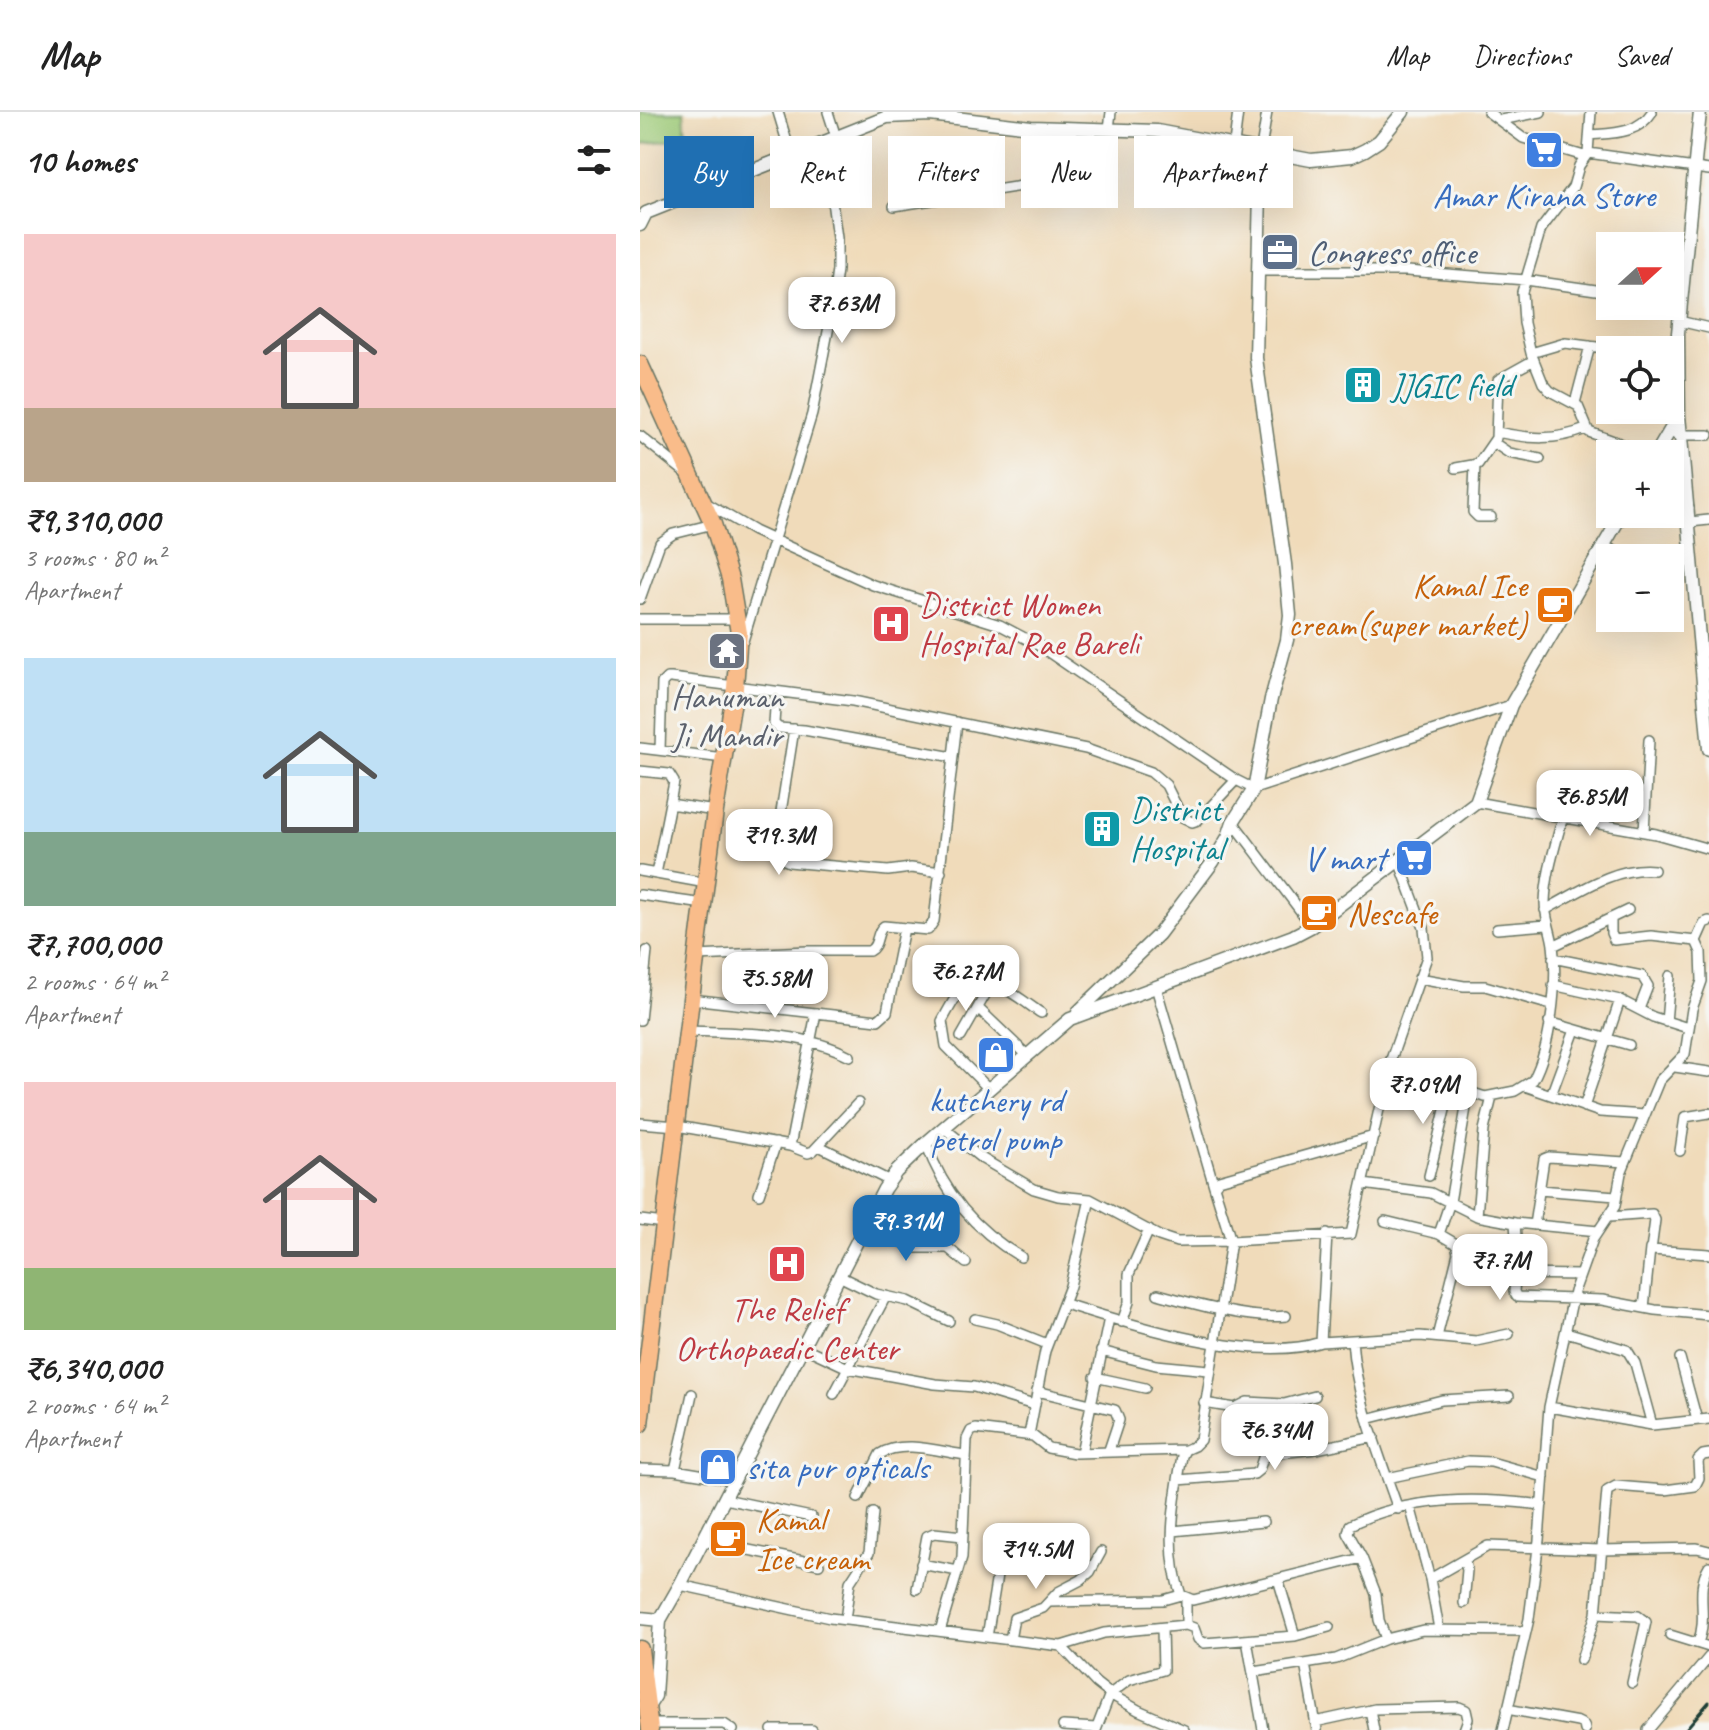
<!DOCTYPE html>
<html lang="en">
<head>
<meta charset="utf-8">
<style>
  body { margin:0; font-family:Caveat,sans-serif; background:#f2f2f2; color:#222; height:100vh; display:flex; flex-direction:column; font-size:30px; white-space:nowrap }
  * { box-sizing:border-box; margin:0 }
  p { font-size:26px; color:#767676 }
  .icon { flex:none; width:44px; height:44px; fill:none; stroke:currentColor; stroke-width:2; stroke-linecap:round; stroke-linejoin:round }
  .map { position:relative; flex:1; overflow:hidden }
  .sheet { display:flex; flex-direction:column; background:#fff; width:640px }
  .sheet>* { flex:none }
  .hud { position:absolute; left:24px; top:24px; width:760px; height:72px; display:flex; gap:16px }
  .needle { width:52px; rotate:69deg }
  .buttons { position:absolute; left:956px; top:120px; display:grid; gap:16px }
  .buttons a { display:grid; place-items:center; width:88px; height:88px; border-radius:0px; background:#fff; box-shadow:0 8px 32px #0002; font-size:40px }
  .price { position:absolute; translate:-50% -68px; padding:0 18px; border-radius:16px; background:#fff; color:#222; font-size:26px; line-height:52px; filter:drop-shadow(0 2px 4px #0008) }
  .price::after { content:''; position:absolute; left:50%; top:48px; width:24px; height:18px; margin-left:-12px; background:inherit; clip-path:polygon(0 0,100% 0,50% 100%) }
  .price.active { background:#1f6fb2; color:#fff }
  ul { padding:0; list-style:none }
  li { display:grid; align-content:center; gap:16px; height:424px; padding:0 24px }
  li span { display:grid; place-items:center; height:248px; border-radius:0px; color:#555 }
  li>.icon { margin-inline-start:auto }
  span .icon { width:144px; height:144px; fill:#fffc; stroke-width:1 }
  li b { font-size:34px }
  h2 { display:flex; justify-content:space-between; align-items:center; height:96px; padding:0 24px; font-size:34px }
  .tag { padding:0 28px; border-radius:0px; background:#fff; box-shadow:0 8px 32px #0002; font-size:28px; line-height:72px }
  .tag.active { background:#1f6fb2; color:#fff }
  header { display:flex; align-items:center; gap:48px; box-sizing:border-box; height:112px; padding:0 40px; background:#fff; border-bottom:2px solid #e0e0e0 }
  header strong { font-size:38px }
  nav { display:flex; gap:44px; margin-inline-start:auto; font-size:28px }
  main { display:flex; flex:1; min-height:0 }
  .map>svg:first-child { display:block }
  .green { fill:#9dca77; stroke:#5e8456; stroke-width:2 }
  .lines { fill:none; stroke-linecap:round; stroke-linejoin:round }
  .minor-casing { stroke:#687463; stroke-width:12 }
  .tertiary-casing { stroke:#687463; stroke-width:15 }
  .trunk-casing { stroke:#687463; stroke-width:19 }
  .minor { stroke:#fff; stroke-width:9 }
  .tertiary { stroke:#fff; stroke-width:12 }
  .trunk { stroke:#f9bc8a; stroke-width:16 }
  .rail { stroke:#1f3d34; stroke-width:3 }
  .labels { text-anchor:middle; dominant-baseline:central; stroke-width:6; stroke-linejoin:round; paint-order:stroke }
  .shop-label { font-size:34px; fill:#366cbe; stroke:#f6f6f2 }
  .service-label { font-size:34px; fill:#4e5e75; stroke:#f6f6f2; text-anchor:start }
  .culture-label { font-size:34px; fill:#0d838f; stroke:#f6f6f2; text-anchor:start }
  .food-label { font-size:34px; fill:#c56008; stroke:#f6f6f2; text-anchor:start }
  .health-label { font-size:34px; fill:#be3a42; stroke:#f6f6f2; text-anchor:start }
  .worship-label { font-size:34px; fill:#5b616d; stroke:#f6f6f2 }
</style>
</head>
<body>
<header>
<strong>Map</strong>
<nav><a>Map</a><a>Directions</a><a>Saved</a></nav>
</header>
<main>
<section class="sheet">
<h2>10 homes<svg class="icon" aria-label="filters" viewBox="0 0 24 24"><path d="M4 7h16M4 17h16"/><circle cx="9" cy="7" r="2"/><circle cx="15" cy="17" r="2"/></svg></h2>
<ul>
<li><span style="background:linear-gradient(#f6c9c9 70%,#b9a48a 0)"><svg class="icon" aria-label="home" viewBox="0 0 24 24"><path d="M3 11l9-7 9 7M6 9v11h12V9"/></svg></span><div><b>₹9,310,000</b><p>3 rooms · 80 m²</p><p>Apartment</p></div></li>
<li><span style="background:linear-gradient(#bfe0f5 70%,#7fa58c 0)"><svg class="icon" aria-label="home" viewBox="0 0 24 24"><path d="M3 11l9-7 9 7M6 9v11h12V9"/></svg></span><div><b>₹7,700,000</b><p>2 rooms · 64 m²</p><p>Apartment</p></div></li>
<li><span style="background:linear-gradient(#f6c9c9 75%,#8fb573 0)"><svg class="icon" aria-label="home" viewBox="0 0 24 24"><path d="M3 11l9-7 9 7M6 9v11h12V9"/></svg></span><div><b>₹6,340,000</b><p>2 rooms · 64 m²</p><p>Apartment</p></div></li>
</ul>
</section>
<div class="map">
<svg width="1069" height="1618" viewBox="0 0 1069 1618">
  <rect width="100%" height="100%" fill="#f6f6f2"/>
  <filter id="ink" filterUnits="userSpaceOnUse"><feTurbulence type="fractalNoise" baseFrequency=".0125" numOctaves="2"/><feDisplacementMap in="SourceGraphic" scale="16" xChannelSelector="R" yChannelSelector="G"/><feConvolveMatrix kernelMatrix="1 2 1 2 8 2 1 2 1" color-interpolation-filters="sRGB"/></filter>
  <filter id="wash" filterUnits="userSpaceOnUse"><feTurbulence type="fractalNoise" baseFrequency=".006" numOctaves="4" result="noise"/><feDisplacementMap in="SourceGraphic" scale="32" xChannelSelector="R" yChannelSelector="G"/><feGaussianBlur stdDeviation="1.8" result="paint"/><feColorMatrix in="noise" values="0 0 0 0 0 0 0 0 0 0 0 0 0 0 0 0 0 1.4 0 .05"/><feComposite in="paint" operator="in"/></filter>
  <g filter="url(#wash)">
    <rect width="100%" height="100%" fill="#f0dbba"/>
    <path class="green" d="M0,0h44l2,26 -46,6z"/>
  </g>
  <g filter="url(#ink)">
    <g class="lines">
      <defs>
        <path id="minor" d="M138,0l13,43
          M188,0l8,25
          M848,0l35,26 61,18
          M951,0l-3,41 121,17
          M861,8l40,-8
          M469,17l2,-17
          M950,23c23,-2 48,-1 62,-23
          M594,32l4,-32
          M621,37l6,-37
          M948,41l-9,13 -6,21 -32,42 -19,63 2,31 7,30 12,30 7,8 28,15 11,26 60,22
          M254,94l153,-24 4,-9 -5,-45
          M617,159h150l119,9 84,12
          M1030,188l12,1
          M1039,209l30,7
          M891,241l34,-10 55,7
          M935,291l15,-57
          M857,320c33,7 58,9 89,-3
          M1036,323h33
          M0,324l46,37
          M854,331l15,10 31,6
          M835,352l-2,48 5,5h13
          M816,356l22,-4 18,-26 2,-58 36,-20
          M66,391l48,28 119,54 127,40 38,20 198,135 18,9 257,-84
          M1030,393l19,3
          M1050,410l19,-2
          M963,434l28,12
          M0,487l20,-56 13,-9 40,-10
          M0,507h99
          M103,529l69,-227 19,-98 6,-46v-32l-13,-96
          M136,580l-2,32 5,4 25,2 149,27
          M154,617l-18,115 2,13 11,5 99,9 23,-3 30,4
          M0,636l84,10
          M20,638l2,-67 5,-5h4l182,23 233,48 65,23 15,13 16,32 10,5 6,-2 38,-40
          M0,659l29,3 5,8 -18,92
          M836,690l180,32 53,15
          M30,692l45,7
          M593,710l79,104
          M1004,720l5,-92
          M759,749l25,67 3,29 -38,108 -38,169 -120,7 -31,199 -6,6 -9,4 -3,6c-8,46 -17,95 -1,139l12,5 169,-42 -14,-25 2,-8c58,-29 129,-28 192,-20
          M0,759l66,12
          M0,783l64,9
          M905,798c34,-18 70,-44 109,-40
          M857,817l50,-4
          M1056,829l8,-18 5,-2
          M913,834l75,-36
          M57,844l111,-5h61c11,-6 6,-19 15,-25l44,4 6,-9 23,-199
          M913,846l89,18 6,10 -9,23
          M779,866l45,8h21l66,19
          M913,873l67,15 33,17 35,11
          M516,875l58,199
          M51,887l187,21 9,-8 17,-84
          M338,896l50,48
          M0,908l7,-69
          M909,910l80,23
          M1026,910l4,-46
          M48,919c53,2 114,0 162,25
          M321,925l32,-56
          M749,953l96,32 30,-6 18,-11c18,-33 25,-97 20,-135 -2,-15 -8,-27 -8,-43 1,-29 11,-58 18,-86
          M1035,955l34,5
          M885,974l75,26 45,3
          M349,977l-43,-43 -4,-25c6,-10 15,-30 25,-37 21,-14 57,18 74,29
          M911,983l24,-65
          M944,995l36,-107
          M0,1011l37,3 113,20 26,-133
          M304,1016l37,30 53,31 24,7 32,3 69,37 18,6 54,-1 -17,-55 5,-6 155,-44
          M286,1031c17,49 50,88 95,114
          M150,1034l18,7 5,-2 45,-48
          M179,1034l71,35
          M1040,1039l5,-34 24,-4
          M789,1064l22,-91
          M723,1072l68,9 46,23 38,7 83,8
          M899,1078l77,6
          M119,1082l17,-51
          M837,1104l7,-86 8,-33
          M969,1105l43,-3 3,6 -4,30 58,4
          M0,1108l24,3
          M745,1109l54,13 17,10 2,9 -21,84
          M227,1110l46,26h35l18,15
          M875,1111l2,28 -3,41 3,5 85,3 53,10 54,5
          M894,1113l10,-66 5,-2 76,5
          M687,1122l-6,108 31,-2c4,59 27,114 46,169
          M799,1122l11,-32 19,-112
          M875,1162l65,1
          M199,1164l37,18 32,7 41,20
          M518,1182c36,10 92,26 128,22
          M425,1192c66,21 190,60 256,38
          M1004,1196l6,-59
          M335,1207l22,5 50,20
          M482,1210l7,-20v-28l20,-44
          M926,1220l61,18 8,13 17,62
          M712,1228l68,-4 56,5 33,-7
          M163,1235l45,21 87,16 39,3 60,18
          M461,1239l55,14 53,5
          M1040,1246l17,62
          M455,1265l50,11
          M397,1279l78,19 4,10 -10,30
          M194,1282l52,-98
          M564,1291l31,5 12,-6 37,2 31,-8
          M909,1295l25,-115 19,-53 22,-33 6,-33 38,-92 26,-27 7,-45 10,-28 -1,-29 -5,-11 -45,-5 -37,4 -3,-7v-15
          M727,1307l75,-19 67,-4
          M389,1323l16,-84 25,-65 20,-87
          M441,1341l28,-135
          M0,1357l35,1 60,10
          M35,1358l17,-76
          M747,1366l81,-17 23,1 53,15
          M538,1368l76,-6 5,-4 4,-12 8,-4 45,-5 58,-12
          M218,1386l22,-44c23,-15 61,-2 86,1
          M85,1387l86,18
          M770,1394l20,73
          M533,1419l90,-9
          M63,1429l116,23
          M722,1446l14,36 3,26 7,19
          M281,1452l37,7
          M638,1467l17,57
          M40,1473l150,33 231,28 35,37 14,11 28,16 46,20
          M277,1477l10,-53 7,-3 29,3
          M546,1487v26
          M409,1490l114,-2 18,-5
          M824,1491l3,-33 -3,-10
          M956,1502l42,2 8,6 -14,61
          M205,1508l5,-38 19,-29 4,-40
          M799,1517l-9,-50 58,-33 113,4 96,-2 12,3
          M300,1519l22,-74 5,-118 4,-8 5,-2 57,7 15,12 27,5 110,-3
          M1030,1523l39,12
          M347,1525l13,-80 5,-6 11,-2
          M370,1528l4,-22 29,-10 15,-16 23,-12 9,-8 11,-20
          M607,1528l16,90
          M1058,1530c11,-25 -4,-52 11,-76
          M421,1534l43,-13 82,-8 8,3 4,11 6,4 91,-7 34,-9
          M941,1548l15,-46 11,-123 9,-5 49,4 30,-4 4,-8 -1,-18 5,-5 6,-1
          M665,1552l12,66
          M614,1560l82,-13 50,-20 37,-9 103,1
          M867,1597l71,13 6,3 1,5
          M730,1598l4,20
          M675,1610l60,-13 84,-2 7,3 2,9 -4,11
          M10,1612h74l9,6
          M423,1614l33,2
          M132,1618h40
          M456,1618l14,-36 19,-14 34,-10 -1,-42
          M863,1618l26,-111 10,-79 10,-133 103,18 57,-6
          M1008,1618l61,-73"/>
        <path id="tertiary" d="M0,113l6,-12 241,-96 43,-2 101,12 126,4 154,29 41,-4 13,-6 14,-9 24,-29
          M1039,303l30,334
          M1016,342l23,-39 -1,-82 22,-221
          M438,900l81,-78 54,-72 15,-25 5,-15 21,-33 17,-90 16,-59 3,-25 -5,-51 -29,-206 5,-209
          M0,1506l20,2 20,-35 204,-396 12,-17 30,-29 144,-124 223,-83 19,-10 164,-124 35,-97 111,-191
          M8,1595l7,-11 5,-76"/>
        <path id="trunk" d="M0,252l73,160 17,55 9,54 -4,55 -20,123 -24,188 -51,425
          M0,1537l10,81"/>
      </defs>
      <use href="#minor" class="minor-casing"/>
      <use href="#tertiary" class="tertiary-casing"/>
      <use href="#trunk" class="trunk-casing"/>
      <use href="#minor" class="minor"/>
      <use href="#tertiary" class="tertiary"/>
      <use href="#trunk" class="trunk"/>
      <path class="rail" d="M1045,1618l24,-28"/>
    </g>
  </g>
  <defs>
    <symbol id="supermarket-square" viewBox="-11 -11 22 22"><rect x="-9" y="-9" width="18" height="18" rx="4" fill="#3f7fe0" stroke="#f6f6f2"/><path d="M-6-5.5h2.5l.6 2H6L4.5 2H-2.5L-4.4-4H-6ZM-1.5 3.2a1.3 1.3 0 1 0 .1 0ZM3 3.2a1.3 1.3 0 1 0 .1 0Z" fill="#fff"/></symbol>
    <symbol id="office-square" viewBox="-11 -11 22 22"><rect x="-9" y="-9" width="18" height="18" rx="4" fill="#5c6f8a" stroke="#f6f6f2"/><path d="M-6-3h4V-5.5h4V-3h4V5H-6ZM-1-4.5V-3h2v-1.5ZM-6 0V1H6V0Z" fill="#fff"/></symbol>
    <symbol id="building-square" viewBox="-11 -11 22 22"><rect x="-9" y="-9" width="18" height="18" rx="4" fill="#0f9aa8" stroke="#f6f6f2"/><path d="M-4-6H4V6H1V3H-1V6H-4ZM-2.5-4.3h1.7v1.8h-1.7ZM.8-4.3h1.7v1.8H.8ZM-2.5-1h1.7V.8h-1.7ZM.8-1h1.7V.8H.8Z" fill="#fff"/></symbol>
    <symbol id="cafe-square" viewBox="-11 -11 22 22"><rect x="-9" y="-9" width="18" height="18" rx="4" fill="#e8710a" stroke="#f6f6f2"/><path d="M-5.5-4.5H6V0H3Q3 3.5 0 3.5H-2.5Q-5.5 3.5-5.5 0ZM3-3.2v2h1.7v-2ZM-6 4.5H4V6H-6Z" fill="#fff"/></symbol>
    <symbol id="hospital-square" viewBox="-11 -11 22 22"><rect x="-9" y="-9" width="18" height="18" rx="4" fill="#e0444e" stroke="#f6f6f2"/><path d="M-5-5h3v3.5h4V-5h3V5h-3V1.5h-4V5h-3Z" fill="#fff"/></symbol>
    <symbol id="temple-square" viewBox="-11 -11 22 22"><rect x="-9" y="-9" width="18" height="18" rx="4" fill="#6b7280" stroke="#f6f6f2"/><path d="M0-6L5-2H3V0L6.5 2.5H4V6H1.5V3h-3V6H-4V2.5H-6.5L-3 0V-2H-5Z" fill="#fff"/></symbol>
    <symbol id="shop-square" viewBox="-11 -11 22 22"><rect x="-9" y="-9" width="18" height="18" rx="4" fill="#3f7fe0" stroke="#f6f6f2"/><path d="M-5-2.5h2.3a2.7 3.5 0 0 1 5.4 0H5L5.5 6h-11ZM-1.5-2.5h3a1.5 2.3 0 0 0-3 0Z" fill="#fff"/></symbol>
  </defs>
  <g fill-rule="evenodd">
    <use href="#supermarket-square" x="882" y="16" width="44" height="44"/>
    <use href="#office-square" x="618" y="118" width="44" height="44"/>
    <use href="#building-square" x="701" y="251" width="44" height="44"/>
    <use href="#cafe-square" x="893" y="471" width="44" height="44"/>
    <use href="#hospital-square" x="229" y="490" width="44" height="44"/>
    <use href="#temple-square" x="65" y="517" width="44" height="44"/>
    <use href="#building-square" x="440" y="695" width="44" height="44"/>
    <use href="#supermarket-square" x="752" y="724" width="44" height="44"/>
    <use href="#cafe-square" x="657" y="779" width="44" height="44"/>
    <use href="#shop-square" x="334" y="921" width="44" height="44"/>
    <use href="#hospital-square" x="125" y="1130" width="44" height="44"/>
    <use href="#shop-square" x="56" y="1333" width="44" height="44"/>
    <use href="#cafe-square" x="66" y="1405" width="44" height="44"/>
  </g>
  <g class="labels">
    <g class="shop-label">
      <text x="904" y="83">Amar Kirana Store</text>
      <text x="746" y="746" text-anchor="end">V mart</text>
      <text x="356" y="988">kutchery rd<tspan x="356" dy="39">petrol pump</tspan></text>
      <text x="106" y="1355" text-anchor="start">sita pur opticals</text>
    </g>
    <g class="service-label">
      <text x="668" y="140">Congress office</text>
    </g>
    <g class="culture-label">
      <text x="751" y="273">JJGIC field</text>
      <text x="490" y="697">District<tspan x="490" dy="39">Hospital</tspan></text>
    </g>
    <g class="food-label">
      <text x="887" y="473" text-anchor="end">Kamal Ice<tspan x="887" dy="39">cream(super market)</tspan></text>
      <text x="707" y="801">Nescafe</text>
      <text x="116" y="1407">Kamal<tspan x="116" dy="39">Ice cream</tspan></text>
    </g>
    <g class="health-label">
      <text x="279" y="492">District Women<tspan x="279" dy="39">Hospital Rae Bareli</tspan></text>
      <text x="147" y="1197" text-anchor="middle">The Relief<tspan x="147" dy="39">Orthopaedic Center</tspan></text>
    </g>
    <g class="worship-label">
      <text x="87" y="584">Hanuman<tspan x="87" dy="39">Ji Mandir</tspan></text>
    </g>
  </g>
</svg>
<div class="buttons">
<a><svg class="needle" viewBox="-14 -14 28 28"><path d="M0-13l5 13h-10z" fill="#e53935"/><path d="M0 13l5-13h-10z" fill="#767676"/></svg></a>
<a><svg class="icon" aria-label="locate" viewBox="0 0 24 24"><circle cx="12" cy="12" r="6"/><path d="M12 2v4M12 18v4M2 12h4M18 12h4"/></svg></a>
<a>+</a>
<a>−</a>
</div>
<b class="price" style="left:202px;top:233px">₹7.63M</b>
<b class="price" style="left:950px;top:726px">₹6.85M</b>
<b class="price" style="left:139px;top:765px">₹19.3M</b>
<b class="price" style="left:326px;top:901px">₹6.27M</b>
<b class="price" style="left:135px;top:908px">₹5.58M</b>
<b class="price" style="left:783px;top:1014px">₹7.09M</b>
<b class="price active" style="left:266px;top:1151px">₹9.31M</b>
<b class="price" style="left:860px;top:1190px">₹7.7M</b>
<b class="price" style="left:635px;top:1360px">₹6.34M</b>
<b class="price" style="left:396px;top:1479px">₹14.5M</b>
<div class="hud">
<a class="tag active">Buy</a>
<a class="tag">Rent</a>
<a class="tag">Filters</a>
<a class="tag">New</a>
<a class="tag">Apartment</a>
</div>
</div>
</main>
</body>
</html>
